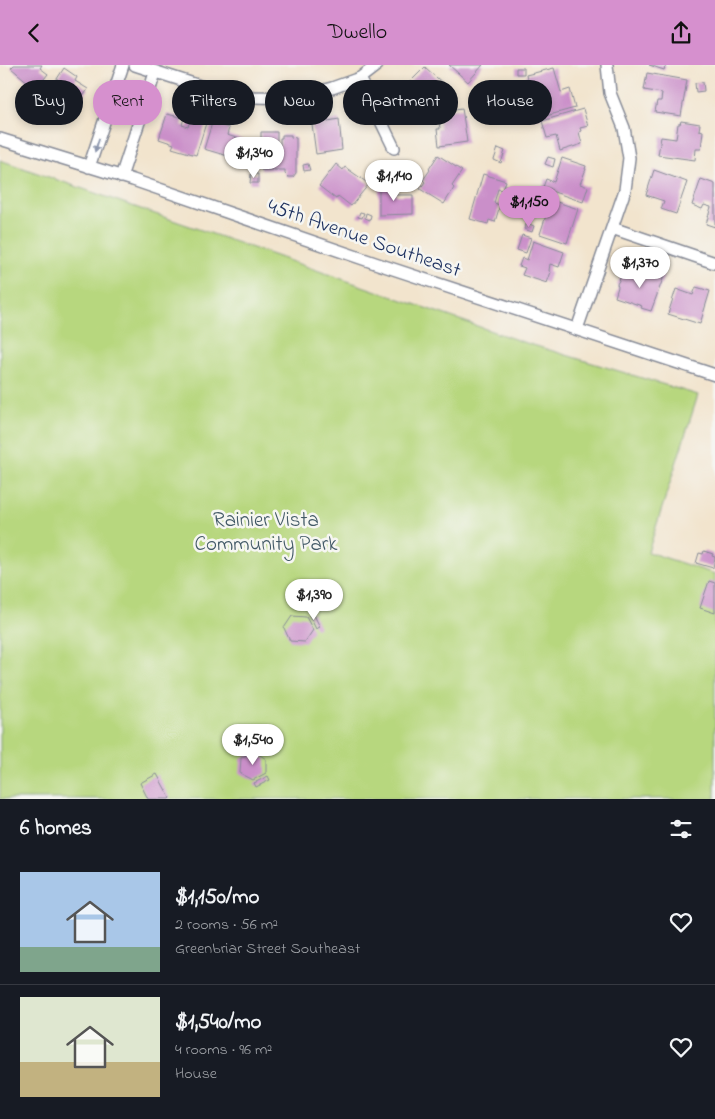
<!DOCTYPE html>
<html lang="en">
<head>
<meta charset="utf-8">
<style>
  body { margin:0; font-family:"Indie Flower",sans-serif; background:#20242c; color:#f1f3f6; height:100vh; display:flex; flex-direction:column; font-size:19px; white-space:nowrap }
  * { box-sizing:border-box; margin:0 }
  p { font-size:16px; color:#9ea1a6 }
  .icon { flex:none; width:28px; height:28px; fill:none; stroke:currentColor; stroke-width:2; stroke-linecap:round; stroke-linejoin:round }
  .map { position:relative; height:734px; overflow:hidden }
  .drawer { display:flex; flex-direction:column; background:#171b24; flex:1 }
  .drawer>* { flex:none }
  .hud { position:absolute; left:15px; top:15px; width:685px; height:45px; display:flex; gap:10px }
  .price { position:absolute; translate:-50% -42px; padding:0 11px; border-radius:18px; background:#fff; color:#222; font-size:16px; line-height:32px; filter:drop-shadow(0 1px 2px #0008) }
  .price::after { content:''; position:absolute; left:50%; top:30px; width:15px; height:11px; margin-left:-8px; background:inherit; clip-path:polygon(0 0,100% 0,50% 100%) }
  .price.selected { background:#d690ce; color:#111 }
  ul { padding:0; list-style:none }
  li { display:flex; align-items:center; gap:15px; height:125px; padding:0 20px }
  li+li { border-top:1px solid #363941 }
  li span { display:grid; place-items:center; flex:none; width:140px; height:100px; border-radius:0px; color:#555 }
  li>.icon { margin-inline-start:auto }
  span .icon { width:60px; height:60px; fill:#fffc; stroke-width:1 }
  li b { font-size:21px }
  h2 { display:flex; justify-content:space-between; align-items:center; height:60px; padding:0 20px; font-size:21px }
  .pill { padding:0 18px; border-radius:22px; background:#171b24; box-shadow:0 2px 8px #0003; font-size:18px; line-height:45px }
  .pill.selected { background:#d690ce; color:#111 }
  header { display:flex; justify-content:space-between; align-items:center; height:65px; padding:0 20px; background:#d690ce; color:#111; font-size:22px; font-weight:600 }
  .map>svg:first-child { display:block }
  .green { fill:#b7d77e; stroke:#69836e }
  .building { fill:#ca8fc9 }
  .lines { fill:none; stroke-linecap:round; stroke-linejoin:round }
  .minor-casing { stroke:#868a96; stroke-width:14 }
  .minor { stroke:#fff; stroke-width:11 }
  .oneway { fill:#8d97ae }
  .labels { text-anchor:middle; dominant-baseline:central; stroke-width:5; stroke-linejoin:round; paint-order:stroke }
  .street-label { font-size:21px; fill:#1b2f5e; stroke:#f6f6f2 }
  .park-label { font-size:21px; fill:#425966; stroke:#f6f6f2 }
</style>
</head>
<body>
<header><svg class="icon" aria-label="back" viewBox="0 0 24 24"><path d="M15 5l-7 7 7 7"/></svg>Dwello<svg class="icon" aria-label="share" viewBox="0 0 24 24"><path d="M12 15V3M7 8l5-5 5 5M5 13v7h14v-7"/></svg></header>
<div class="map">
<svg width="715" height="734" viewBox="0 0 715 734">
  <rect width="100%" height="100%" fill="#f6f6f2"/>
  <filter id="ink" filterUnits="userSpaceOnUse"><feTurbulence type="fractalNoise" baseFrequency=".02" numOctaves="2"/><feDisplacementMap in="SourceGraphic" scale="10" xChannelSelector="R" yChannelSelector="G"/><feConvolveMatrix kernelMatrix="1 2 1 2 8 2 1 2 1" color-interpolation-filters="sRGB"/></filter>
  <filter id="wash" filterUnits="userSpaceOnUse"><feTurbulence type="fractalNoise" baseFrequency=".0096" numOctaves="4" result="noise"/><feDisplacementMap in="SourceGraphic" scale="20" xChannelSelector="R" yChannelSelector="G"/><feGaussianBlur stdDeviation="1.12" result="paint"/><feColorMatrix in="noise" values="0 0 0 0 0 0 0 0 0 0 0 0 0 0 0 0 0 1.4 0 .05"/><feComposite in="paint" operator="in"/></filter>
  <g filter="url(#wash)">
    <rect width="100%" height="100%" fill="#f2e4cd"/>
    <path class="green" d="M0,95l523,182 175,53 -50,157 67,22v225h-715z"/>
    <g id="blocks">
      <path class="building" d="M14,0h28l-2,3 8,6 -12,15 -25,-21z
        M449,0h34l-15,17z
        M649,0h17l-2,5z
        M425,2l23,21 -19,20 -24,-21z
        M64,3l13,9 -2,4 13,8 -13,20 -11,-7 -4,6 -6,-3 4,-6 -5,-4 7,-10 -5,-3z
        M516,3h8v6h-8z
        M554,3l7,24 9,-3 5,19 -40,11 -2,-8 -4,-2 -3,-10 2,-5 -1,-5 2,-1 -3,-13z
        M647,8l40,7 -6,36 -26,-4 2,-11h4l1,-8 -18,-3z
        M703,17l1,9 -8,1 -1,-9z
        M47,28l6,3 -5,8 -6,-3z
        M462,43l5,34 -28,4 -2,-17h3l-1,-9 4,-1 -1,-8z
        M583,44l5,17 -8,2 1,3 -2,1 3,12 -22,7 -4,-15 -9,2 -5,-17z
        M167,49l17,4 -2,7 6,2 3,-11 16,4 -11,35 -24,-7 2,-4 -15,-5z
        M339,54l3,31 -26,4 -4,-30z
        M681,56l19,3 -1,6 4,1 -2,18h-5l-1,11 -37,-5 3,-18 15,2 2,-15h2z
        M212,58l17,5 -2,7 16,5 -5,19 -34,-10z
        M261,67h16v15l3,-1v-8h2v-3h9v2l5,1v35l-3,4h-5l-3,-3v-4h-24z
        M498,83l7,3 -4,12 -7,-3z
        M438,90l24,16 -10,15 2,2 -10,16 -24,-15 5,-7 -2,-2 7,-10 -1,-1z
        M548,92l7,2 -2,8 -8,-3z
        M562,93l24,8 -1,3h1l-6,15 8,3 -5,15 -32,-11v-2l-8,-2 3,-8 8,3z
        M308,99l2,6 -6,1 -1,-6z
        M336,99l7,6 2,-3 24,17 -18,22 -13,-10 -2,3 -17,-13z
        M654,105l33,12 -11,32 -15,-5 3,-8 -18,-6z
        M251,109h7v9h-8z
        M483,109l23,7 -3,9 -5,-1 -4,14 6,2 -5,17 -6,-2 -1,4 -18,-5z
        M701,114l14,5v43l-9,-3 5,-17 -7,-2 -2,4 -10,-4z
        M379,122h17v8h17v19l-34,1z
        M551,135l27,9 -11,34 -27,-9z
        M360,147l4,1 -2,5 -4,-1z
        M366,148l5,2 -1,5 -5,-2z
        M527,158l7,3 -2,6 -8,-3z
        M522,170l9,3 -5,15 -9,-3z
        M533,176l31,11 -5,15 -9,-3 -1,7 2,1 -4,11 -25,-8 3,-7 -6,-2 3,-8 5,2z
        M648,205l16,6 -13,35 -10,-3 1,-2 -27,-9 3,-10 -1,-3 6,-11 4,-1 18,8z
        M696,222l14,4 -10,33 -32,-10 8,-25 17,6z
        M704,486l9,3 -1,2 3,1 -2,11 -17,-5 3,-10 4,1z
        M709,516l6,2v30l-15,-5z
        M313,548l7,14 -4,2 -7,-14z
        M292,551l14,1 7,13 -8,12 -15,-1 -6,-13z
        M254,686l12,8v14l-13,7 -13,-7 1,-15z
        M157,709l13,24 -1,1h-21l-8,-16z
        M268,711l2,4 -14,7 -2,-4z"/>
    </g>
  </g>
  <g filter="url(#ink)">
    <use href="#blocks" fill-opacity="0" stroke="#868a96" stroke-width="1"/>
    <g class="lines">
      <defs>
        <path id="minor" d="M135,0l71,23 47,9 42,1 37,-10 28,-10 17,-13
          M360,13l34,70
          M0,74l133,41 242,83 340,112
          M89,102l34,-102
          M121,112l34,-104
          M612,163l103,35
          M577,264l48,-139 4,-32 -5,-30 -14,-35 -3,-28"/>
      </defs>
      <use href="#minor" class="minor-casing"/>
      <use href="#minor" class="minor"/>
    </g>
    <defs><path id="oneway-solid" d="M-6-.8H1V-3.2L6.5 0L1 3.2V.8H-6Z" transform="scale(1.25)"/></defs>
    <use class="oneway" href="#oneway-solid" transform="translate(97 80) rotate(108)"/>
  </g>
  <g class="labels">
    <g class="street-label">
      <text transform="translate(364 174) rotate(19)">45th Avenue Southeast</text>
    </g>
    <g class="park-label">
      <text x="266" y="456">Rainier Vista<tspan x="266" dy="24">Community Park</tspan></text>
    </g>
  </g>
</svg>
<b class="price" style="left:254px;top:114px">$1,340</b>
<b class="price" style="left:394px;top:137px">$1,140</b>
<b class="price selected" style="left:529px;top:163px">$1,150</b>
<b class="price" style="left:640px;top:224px">$1,370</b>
<b class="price" style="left:314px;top:556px">$1,390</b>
<b class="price" style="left:253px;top:701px">$1,540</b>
<div class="hud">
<a class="pill">Buy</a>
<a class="pill selected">Rent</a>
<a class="pill">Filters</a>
<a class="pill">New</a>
<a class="pill">Apartment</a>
<a class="pill">House</a>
</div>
</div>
<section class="drawer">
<h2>6 homes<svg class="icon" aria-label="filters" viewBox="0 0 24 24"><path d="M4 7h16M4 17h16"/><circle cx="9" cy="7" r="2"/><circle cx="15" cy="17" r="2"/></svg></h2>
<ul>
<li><span style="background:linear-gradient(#a9c7e8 75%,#7fa58c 0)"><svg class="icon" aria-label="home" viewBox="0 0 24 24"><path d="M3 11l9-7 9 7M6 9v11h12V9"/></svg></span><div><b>$1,150/mo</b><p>2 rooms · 56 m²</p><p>Greenbriar Street Southeast</p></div><svg class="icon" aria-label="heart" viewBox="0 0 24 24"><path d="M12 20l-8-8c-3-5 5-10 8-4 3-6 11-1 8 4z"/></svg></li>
<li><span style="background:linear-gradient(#dfe7d0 65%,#c2b280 0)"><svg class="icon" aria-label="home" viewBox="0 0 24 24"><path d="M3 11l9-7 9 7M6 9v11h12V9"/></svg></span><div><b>$1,540/mo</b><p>4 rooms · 96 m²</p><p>House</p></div><svg class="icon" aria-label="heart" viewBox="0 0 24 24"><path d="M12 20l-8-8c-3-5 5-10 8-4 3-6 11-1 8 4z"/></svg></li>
</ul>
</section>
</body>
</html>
